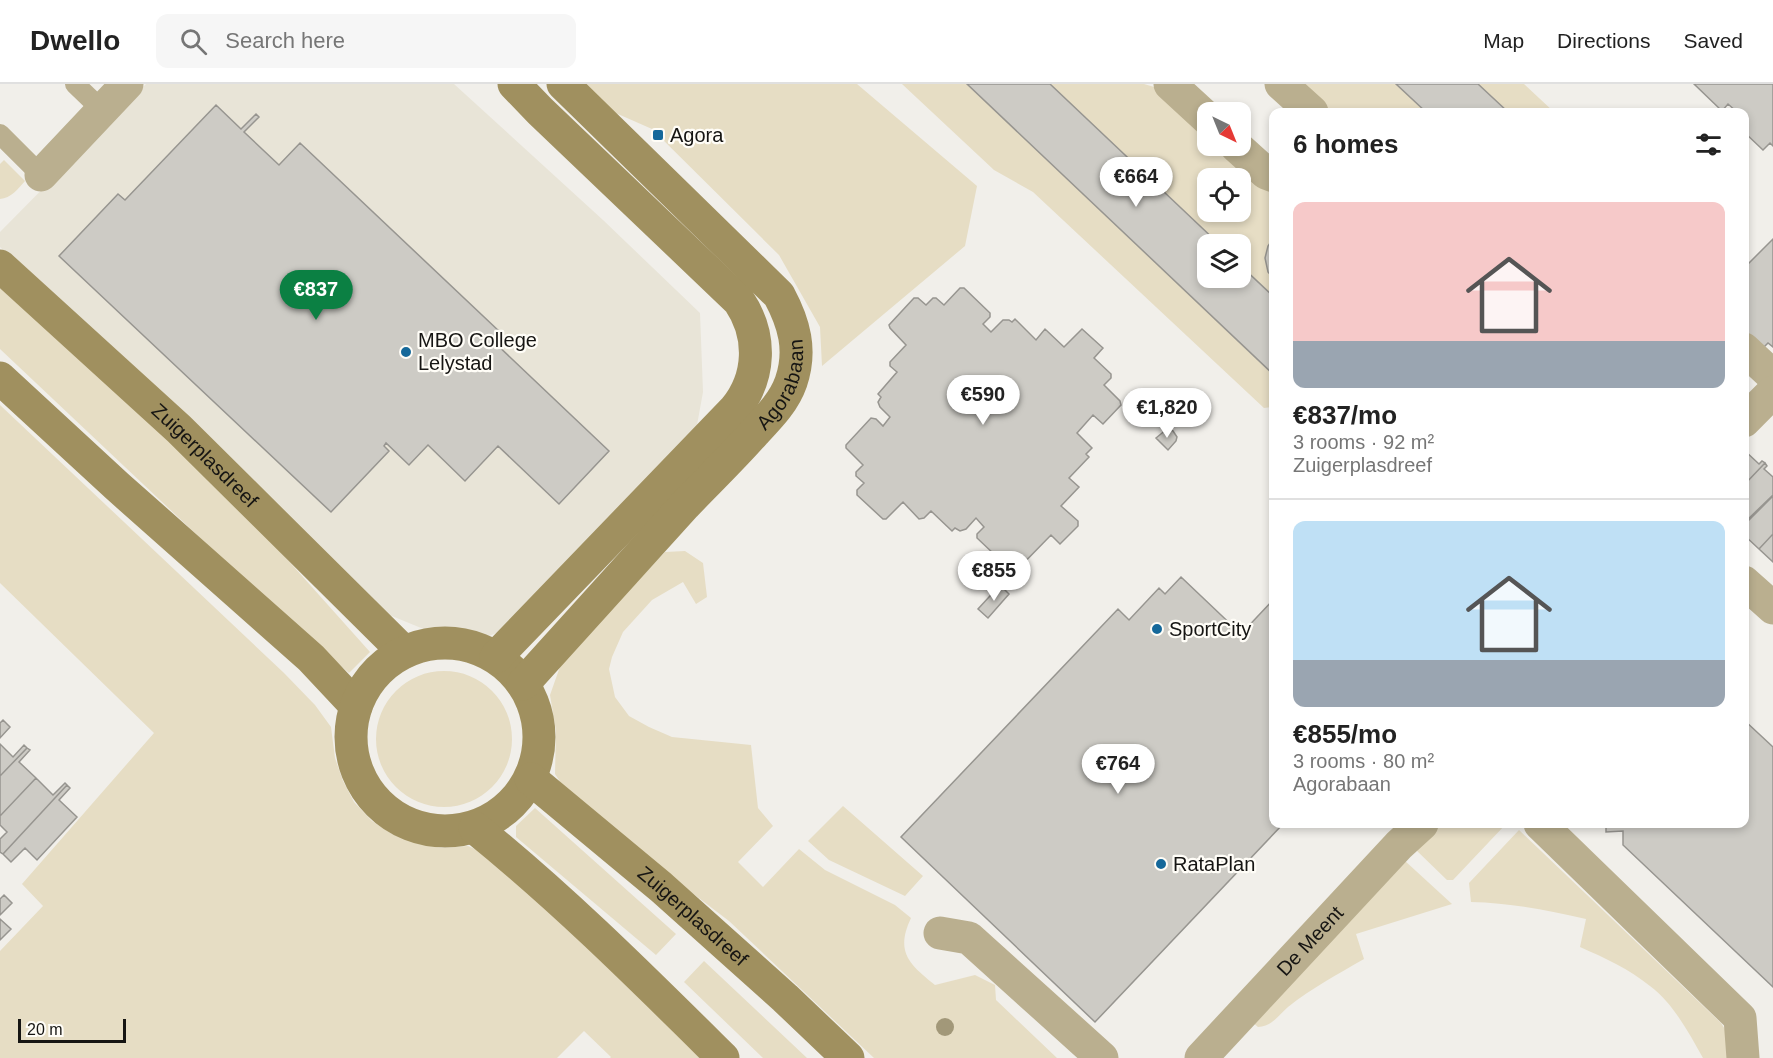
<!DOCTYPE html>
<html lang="en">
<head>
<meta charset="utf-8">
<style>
  body { margin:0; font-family:Helvetica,sans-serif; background:#f6f6f6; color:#222; height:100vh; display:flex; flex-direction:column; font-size:22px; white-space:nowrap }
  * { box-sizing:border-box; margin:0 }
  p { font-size:20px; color:#767676 }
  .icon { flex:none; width:33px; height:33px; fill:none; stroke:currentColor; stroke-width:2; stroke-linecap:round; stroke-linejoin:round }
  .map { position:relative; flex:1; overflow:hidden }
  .details { position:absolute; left:1269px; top:24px; width:480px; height:720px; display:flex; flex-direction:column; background:#fff; border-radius:12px; box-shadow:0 3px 9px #0003 }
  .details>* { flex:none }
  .needle { width:39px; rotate:137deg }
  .controls { position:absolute; left:1197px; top:18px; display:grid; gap:12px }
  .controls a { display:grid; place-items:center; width:54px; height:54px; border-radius:12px; background:#fff; box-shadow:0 3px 9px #0003; font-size:30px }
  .scale { position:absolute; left:18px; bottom:15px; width:108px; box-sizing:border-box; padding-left:6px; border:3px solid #161513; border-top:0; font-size:16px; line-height:21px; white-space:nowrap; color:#161513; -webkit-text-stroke:4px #fffdf7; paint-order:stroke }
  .price { position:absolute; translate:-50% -51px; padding:0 14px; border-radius:21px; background:#fff; color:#222; font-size:20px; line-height:39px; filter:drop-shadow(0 2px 3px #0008) }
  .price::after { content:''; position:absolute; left:50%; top:36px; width:18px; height:14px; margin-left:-9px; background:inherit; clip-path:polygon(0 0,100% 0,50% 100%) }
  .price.selected { background:#0b8043; color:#fff }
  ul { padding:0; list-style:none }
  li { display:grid; align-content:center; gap:12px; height:318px; padding:0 24px }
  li+li { border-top:2px solid #e0e0e0 }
  li span { display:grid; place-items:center; height:186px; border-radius:12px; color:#555 }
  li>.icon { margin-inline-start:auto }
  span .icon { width:108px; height:108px; fill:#fffc; stroke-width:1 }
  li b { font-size:26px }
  h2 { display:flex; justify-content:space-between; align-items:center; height:72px; padding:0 24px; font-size:26px }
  header { display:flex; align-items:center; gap:36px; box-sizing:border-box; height:84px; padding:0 30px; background:#fff; border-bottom:2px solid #e0e0e0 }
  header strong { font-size:28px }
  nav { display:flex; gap:33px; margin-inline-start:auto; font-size:21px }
  .search { width:420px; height:54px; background:#f6f6f6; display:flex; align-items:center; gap:15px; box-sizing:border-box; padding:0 21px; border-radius:12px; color:#767676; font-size:22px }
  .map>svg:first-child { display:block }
  .built { fill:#e8e4d7 }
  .green { fill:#e6ddc4; fill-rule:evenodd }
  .building { fill:#cdcbc5; stroke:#979590; stroke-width:1.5 }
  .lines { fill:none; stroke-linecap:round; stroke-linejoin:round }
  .lane { stroke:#baaf8f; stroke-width:20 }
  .street { stroke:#baaf8f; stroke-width:33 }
  .secondary { stroke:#a0905f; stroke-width:33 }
  .tree { fill:#a29879 }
  .poi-dot { fill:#15689a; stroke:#fffdf7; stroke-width:2 }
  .labels { text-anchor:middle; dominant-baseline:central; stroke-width:4.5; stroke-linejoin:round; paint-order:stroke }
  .poi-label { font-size:20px; fill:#161513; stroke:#fffdf7; text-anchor:start }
  .street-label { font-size:20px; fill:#161513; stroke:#fffdf7 }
</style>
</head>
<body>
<header>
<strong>Dwello</strong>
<div class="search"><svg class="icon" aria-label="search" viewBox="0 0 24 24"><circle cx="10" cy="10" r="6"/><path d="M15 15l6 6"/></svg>Search here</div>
<nav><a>Map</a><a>Directions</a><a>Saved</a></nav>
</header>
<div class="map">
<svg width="1773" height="974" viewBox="0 0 1773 974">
  <rect width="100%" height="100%" fill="#f1efea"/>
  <path class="built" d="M146,0h308l149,136 97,93 3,79 -8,44 -182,190 -24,10 -37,-5 -26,-1 -39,-16 -387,-367v-15z"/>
  <path class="green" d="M578,0h279l120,102 -12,60 -143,120 -2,-39 -41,-72 -127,-126 -50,-22z
    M902,0h242l17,5 46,43 1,14h14l51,45v216l-9,1 -231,-216 -39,-22zM1208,94h32v34h-32zM1208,160h32v34h-32z
    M1301,0h223l30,28h-227z
    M4,76l21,21c-7,8 -14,17 -25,18v-35z
    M0,204l218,194 152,170 -21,21 -81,-71 -268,-253z
    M0,321l284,268 31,32 16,22 4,31 8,23 11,21 18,19 20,13 27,10 23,4 26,-2 40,18 201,194h-99l1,-1 -27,-26 -27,27h-557v-107l43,-45 -21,-22 132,-151 -154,-150z
    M685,467l18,12 4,34 -11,7 -13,-22 -31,18 -29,32 -11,25 -3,12 6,28 14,19 20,11 23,10 79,8 7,63 15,18 -35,36 25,25 36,-38 26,21 70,35 16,13c-16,34 -2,46 24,67l40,-10 20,10 1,15 61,58h-183l-145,-137 -155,-118 -19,-29 1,-43 -6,-36 12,-34 103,-109z
    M376 655a68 68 0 1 1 136 0a68 68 0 1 1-136 0Z
    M843,722l80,70 -18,20 -76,-36 -21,-19z
    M535,724l141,126 -20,21 -140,-118v-11z
    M1441,740h65l-53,56h-6l-31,-30z
    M1519,746l202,193 7,11 4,24h-29c-14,-25 -30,-55 -53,-72 -21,-17 -45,-28 -70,-39l6,-28c-39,-9 -75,-16 -115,-17l-2,-19z
    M1404,776l48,44 -96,30 8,25c-26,15 -52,29 -76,48 -10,9 -17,20 -30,20l-6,-5z
    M704,877l103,97h-44l-79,-76z"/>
  <path class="building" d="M967,0h83l169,160h-11v34h32v-13l34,32v78z
    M1396,0h82l30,28h-82z
    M1694,0h79v62l-3,-3 -7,7 -19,-18v-20h-7l-9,-8 -6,7z
    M216,21l25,24 15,-15 3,3 -15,15 35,33 21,-22 201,190 -8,8 116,110 -50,53 -61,-58 -33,35 -37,-36 -19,20 -23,-22 -2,3 5,5 -58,61 -272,-256 59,-62 7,6z
    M1273,155h1v40l-6,-7 -3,-14 3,-12z
    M1773,155v108l-5,-4 -11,11 -13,-12v-74z
    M960,204h4l26,25v4l-7,7 8,8 12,-12h6l3,2 3,-3 21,21 9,-11 19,18 18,-18 21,19 -9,10 17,16v4l-7,7 16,16 1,4 -18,19 -10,-9 -16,18 15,15 -6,6 3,3 -20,21 10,9 -18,19 17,15v5l-18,18 -9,-9 -37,38 -37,-35v-4l7,-7 -8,-9 -10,11 -6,2 -5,-3 -3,3 -21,-20 -7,7 -5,1 -16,-17 -17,17h-3l-26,-24v-5l7,-7 -8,-7v-4l7,-7 -17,-17v-3l25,-27 5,1 7,7 7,-9 -10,-10 -2,-5 3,-5 -3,-3 19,-22 -7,-6v-4l16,-17 -16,-17 -1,-3 25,-27h4l8,7 7,-7h3l8,7z
    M1167,345l6,2 4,6 -1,4 -8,9 -12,-12z
    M1744,366l15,14 3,-3 3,2 -21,22z
    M1765,379l2,3 -3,3 9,8v19l-25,25 -4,-4v-32z
    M1773,411v39l-14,15 -15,-14v-12z
    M1773,450v28l-14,-13z
    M1181,493l60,57 33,-35v225h9l-188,198 -194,-185 217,-228 11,11 30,-32 6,6z
    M1000,501l9,9 -21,24 -10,-9z
    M3,636l7,7 -10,11v-15z
    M1744,636l29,27v240l-150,-142v-14l-17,1v-8h138z
    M0,660l13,13 11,-12 3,3 -27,28z
    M27,664l3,2 -11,12 17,16 -36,38v-40z
    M36,694l17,17 12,-12 2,2 -64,69 -3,-2v-13l7,-7 -7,-7v-9z
    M67,701l3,3 -11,12 18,17 -40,43 -12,-12 -14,14 -8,-8z
    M4,811l8,8 -12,12v-16z
    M0,835l11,10 -11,11z"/>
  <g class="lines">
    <path class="lane" d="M75,0l27,26
      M0,50l41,41"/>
    <g class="street">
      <path d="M1170,0l38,35"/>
      <path d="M1281,0l31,28"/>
      <path d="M1236,62l30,27 8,3"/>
      <path d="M41,91l86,-91"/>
      <path d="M1744,265l29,27"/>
      <path d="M1744,337l29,-29"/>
      <path d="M1744,498l29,26"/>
      <path d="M1540,740l200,194 3,40"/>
      <path d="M940,849l29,5 133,120"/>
      <path id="s1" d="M1201,974l198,-213 23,-21"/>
    </g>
    <g class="secondary">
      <path id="s2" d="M0,182l179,163 225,223"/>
      <path d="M0,294l117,108 194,172 45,48"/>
      <circle cx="445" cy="653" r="94"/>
      <path d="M496,573l239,-248c26,-32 27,-74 4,-108l-199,-190 -26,-27"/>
      <path id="s3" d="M523,600c55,-60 108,-120 162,-179 23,-24 47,-47 69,-72 15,-16 30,-31 37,-51 11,-32 3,-59 -12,-87l-216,-211"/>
      <path id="s4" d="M531,695l130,108 124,111 63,60"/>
      <path d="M475,744c88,71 167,150 248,230"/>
    </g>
  </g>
  <circle class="tree" cx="945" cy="943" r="9"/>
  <g class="poi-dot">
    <rect x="652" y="45" width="12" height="12" rx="3"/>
    <circle cx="406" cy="268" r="6"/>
    <circle cx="1157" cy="545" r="6"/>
    <circle cx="1161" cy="780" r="6"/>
  </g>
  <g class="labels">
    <g class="poi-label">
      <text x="670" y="51">Agora</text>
      <text x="418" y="256">MBO College<tspan x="418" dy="23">Lelystad</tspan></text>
      <text x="1169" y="545">SportCity</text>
      <text x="1173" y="780">RataPlan</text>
    </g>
    <g class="street-label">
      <text stroke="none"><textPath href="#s3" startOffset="399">Agorabaan</textPath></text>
      <text stroke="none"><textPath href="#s2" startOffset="279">Zuigerplasdreef</textPath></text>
      <text stroke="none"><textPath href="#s4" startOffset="212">Zuigerplasdreef</textPath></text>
      <text stroke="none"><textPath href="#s1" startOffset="160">De Meent</textPath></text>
    </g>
  </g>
</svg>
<div class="controls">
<a><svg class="needle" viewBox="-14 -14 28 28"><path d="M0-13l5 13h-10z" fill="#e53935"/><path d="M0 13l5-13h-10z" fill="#767676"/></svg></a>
<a><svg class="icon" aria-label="locate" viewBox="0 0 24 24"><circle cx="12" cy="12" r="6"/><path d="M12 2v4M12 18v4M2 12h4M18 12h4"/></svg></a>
<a><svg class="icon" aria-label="layers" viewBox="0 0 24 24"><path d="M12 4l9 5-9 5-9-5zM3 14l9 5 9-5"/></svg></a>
</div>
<div class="scale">20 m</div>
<b class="price" style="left:1136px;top:124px">€664</b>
<b class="price selected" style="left:316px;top:237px">€837</b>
<b class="price" style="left:983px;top:342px">€590</b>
<b class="price" style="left:1167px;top:355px">€1,820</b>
<b class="price" style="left:994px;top:518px">€855</b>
<b class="price" style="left:1118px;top:711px">€764</b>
<section class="details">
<h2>6 homes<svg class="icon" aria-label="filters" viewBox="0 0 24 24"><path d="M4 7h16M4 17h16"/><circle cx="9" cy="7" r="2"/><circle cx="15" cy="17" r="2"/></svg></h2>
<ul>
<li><span style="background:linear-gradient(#f6c9c9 75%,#9aa5b1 0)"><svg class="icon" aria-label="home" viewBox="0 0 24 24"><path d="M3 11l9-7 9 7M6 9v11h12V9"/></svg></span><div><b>€837/mo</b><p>3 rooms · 92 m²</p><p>Zuigerplasdreef</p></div></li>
<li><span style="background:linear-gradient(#bfe0f5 75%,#9aa5b1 0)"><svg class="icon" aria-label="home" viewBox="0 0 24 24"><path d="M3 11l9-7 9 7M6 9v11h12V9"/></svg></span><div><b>€855/mo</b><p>3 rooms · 80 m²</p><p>Agorabaan</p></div></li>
</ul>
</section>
</div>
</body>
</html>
